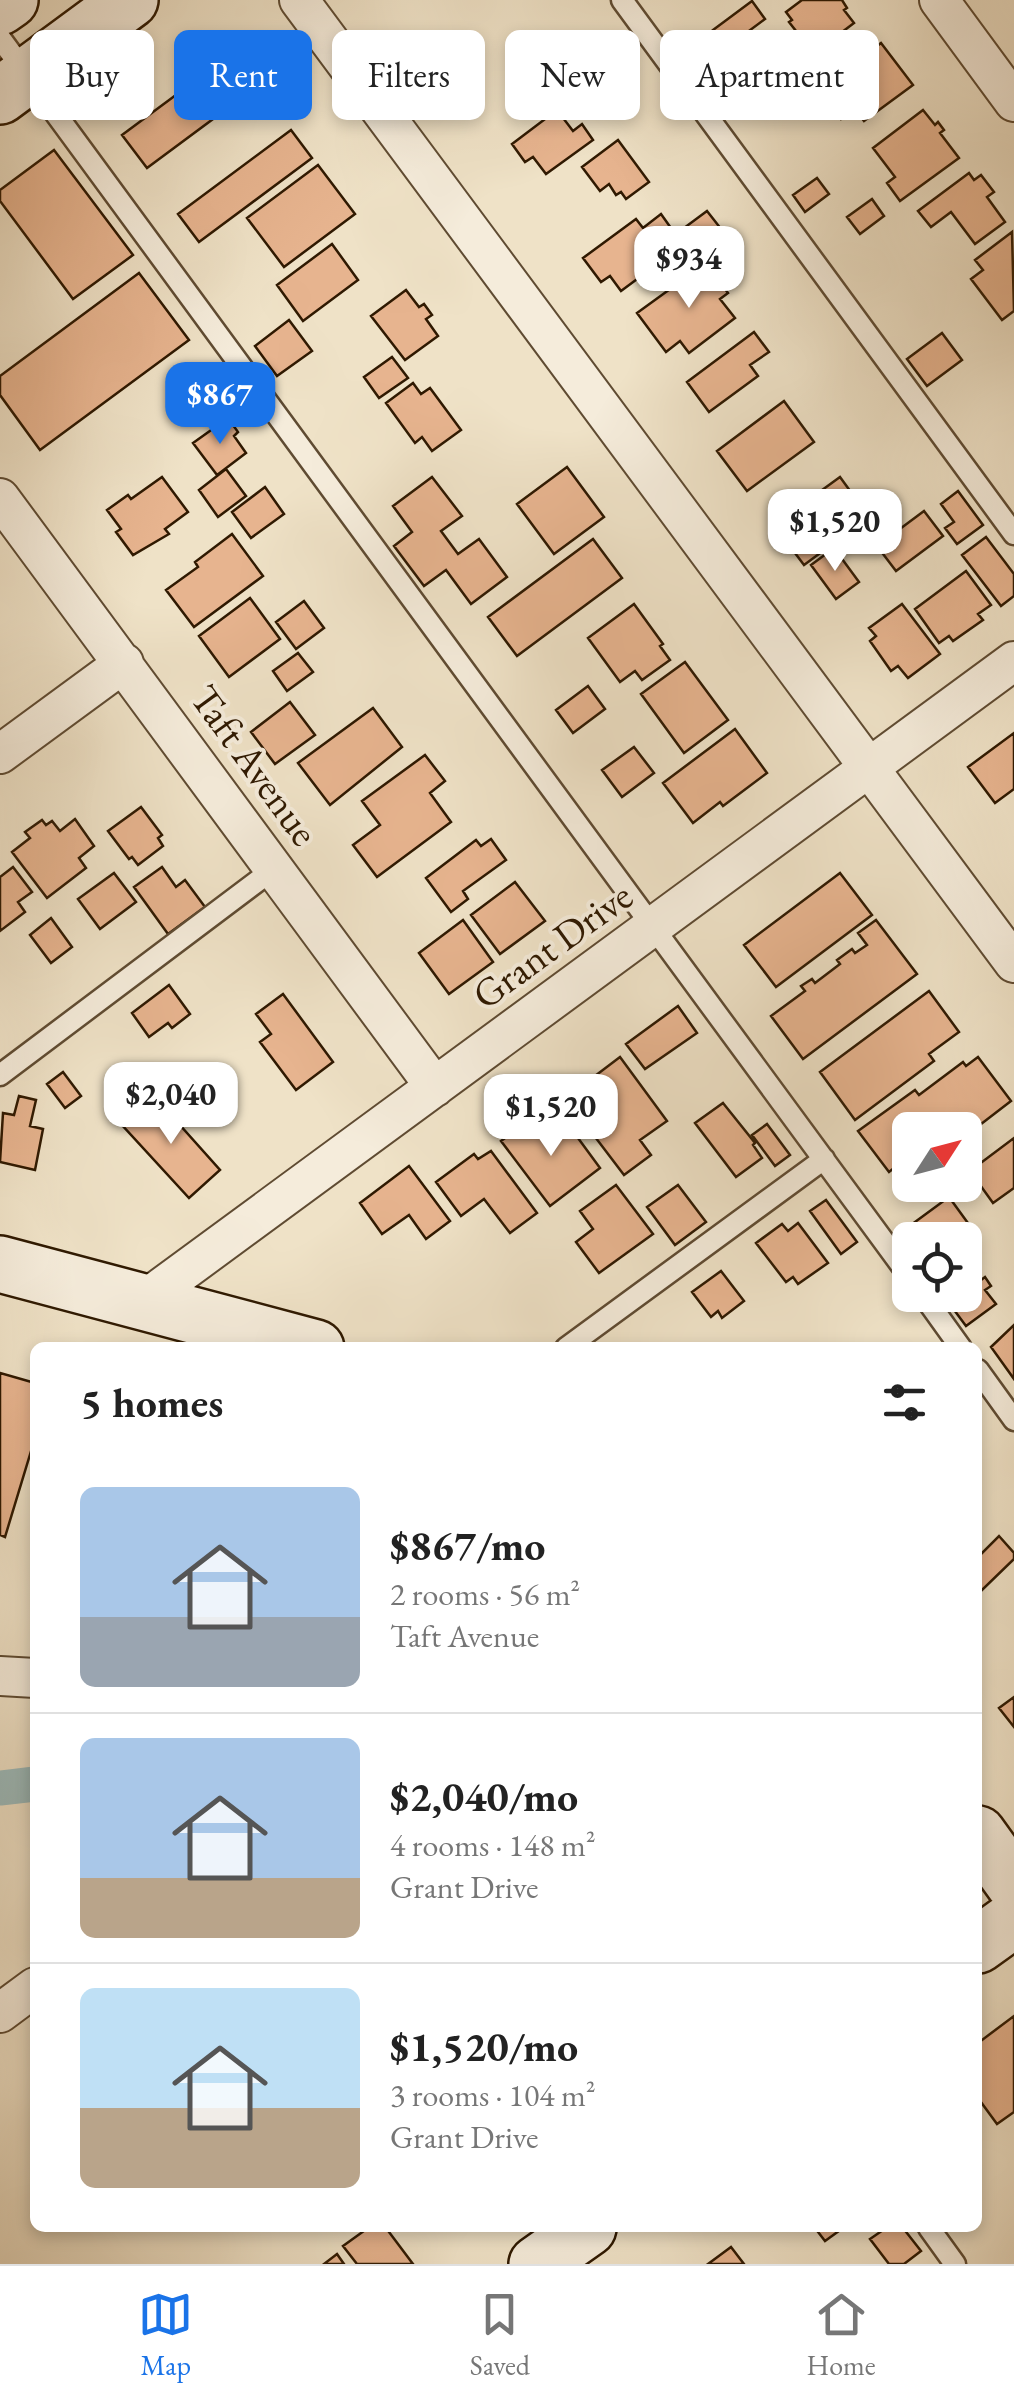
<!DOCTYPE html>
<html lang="en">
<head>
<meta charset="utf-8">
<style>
  body { margin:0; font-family:"EB Garamond",serif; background:#f6f6f6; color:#222; height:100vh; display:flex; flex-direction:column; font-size:38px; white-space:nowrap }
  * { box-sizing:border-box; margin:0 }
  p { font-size:32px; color:#767676 }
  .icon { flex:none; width:55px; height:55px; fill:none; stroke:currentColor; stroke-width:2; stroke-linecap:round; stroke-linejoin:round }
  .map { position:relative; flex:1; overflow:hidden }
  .side { position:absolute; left:30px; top:1342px; width:952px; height:890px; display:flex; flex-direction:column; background:#fff; border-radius:15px; box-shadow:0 5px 15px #0003 }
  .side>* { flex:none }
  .top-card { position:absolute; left:30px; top:30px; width:955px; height:90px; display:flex; gap:20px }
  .needle { width:65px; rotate:54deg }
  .buttons { position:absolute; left:892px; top:1112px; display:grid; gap:20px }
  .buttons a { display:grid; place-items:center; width:90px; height:90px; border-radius:15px; background:#fff; box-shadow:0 5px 15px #0003; font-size:50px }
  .price { position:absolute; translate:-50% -85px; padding:0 22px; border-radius:20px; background:#fff; color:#222; font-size:32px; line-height:65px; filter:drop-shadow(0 2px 5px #0008) }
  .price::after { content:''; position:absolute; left:50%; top:60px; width:30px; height:22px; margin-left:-15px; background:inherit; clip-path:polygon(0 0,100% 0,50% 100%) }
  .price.selected { background:#1a73e8; color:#fff }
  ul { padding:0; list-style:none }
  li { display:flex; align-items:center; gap:30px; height:250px; padding:0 50px }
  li+li { border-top:2px solid #e0e0e0 }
  li span { display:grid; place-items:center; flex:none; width:280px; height:200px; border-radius:15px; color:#555 }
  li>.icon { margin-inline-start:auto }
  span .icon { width:120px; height:120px; fill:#fffc; stroke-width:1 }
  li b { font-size:42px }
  h2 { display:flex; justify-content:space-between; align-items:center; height:120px; padding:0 50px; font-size:42px }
  .tag { padding:0 35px; border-radius:15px; background:#fff; box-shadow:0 5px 15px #0003; font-size:35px; line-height:90px }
  .tag.selected { background:#1a73e8; color:#fff }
  .tabs { display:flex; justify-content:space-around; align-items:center; height:140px; border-top:2px solid #e0e0e0; background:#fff; font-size:28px; color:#767676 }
  .tabs a { display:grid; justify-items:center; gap:5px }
  .tabs .selected { color:#1a73e8 }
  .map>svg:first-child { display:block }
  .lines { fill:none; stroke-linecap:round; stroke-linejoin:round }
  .canal { stroke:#9dbcbd; stroke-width:35 }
  .building { fill:#e7b48f; stroke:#2f1901; stroke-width:2.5 }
  .lane-casing { stroke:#5f4b32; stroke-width:25 }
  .street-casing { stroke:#5f4b32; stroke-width:42 }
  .secondary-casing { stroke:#2f1901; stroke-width:60 }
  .lane { stroke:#f5ecdb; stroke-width:20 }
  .street { stroke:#f5ecdb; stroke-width:38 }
  .secondary { stroke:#f5ecdb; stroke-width:55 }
  .labels { text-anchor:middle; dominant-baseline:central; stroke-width:8; stroke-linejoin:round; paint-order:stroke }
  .street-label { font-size:40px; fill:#2f1901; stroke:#f5ecdb }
</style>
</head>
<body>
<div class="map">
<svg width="1014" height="2264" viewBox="0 0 1014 2264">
  <rect width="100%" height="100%" fill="#efe2c7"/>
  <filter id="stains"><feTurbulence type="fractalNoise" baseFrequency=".002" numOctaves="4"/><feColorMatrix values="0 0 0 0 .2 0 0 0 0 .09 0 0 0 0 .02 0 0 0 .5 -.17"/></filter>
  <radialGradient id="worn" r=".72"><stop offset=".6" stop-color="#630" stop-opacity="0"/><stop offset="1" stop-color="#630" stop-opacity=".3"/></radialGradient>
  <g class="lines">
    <path class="canal" d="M0,1788l35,-4"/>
  </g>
  <path class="building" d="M802,0h40l5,8 -3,2 10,13 -37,28 -6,-8 -4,2 -18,-23 3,-2 -6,-8z
    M752,1l13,18 -39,29 -13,-18z
    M254,37l25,33 -132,98 -25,-33z
    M881,43l32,42 -49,36 -9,-12 -14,10 -22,-30z
    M588,58l29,39 -28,21 -29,-39z
    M557,110l16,21 9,-7 11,16 -47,34 -13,-17 -8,5 -13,-18z
    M923,110l12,15 3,-3 6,8 -4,3 19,25 -59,43 -13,-18 8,-6 -22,-29z
    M291,130l21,28 -113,84 -21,-28z
    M618,140l31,42 -23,17 -5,-7 -5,3 -7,-11 -9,7 -18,-24z
    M54,150l79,105 -60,44 -73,-98v-11z
    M318,165l37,49 -71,53 -37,-49z
    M969,173l5,7 7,-5 13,17 -7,5 18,25 -30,22 -24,-32 -20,15 -13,-16z
    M817,178l12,16 -24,18 -12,-17z
    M872,199l12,17 -24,18 -13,-17z
    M707,211l18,23 -28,21 -17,-24z
    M661,214l22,31 -62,46 -11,-15 -9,6 -18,-24 53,-39 7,9z
    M1012,232l2,79 -12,9 -31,-41 12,-9 -8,-10z
    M332,244l26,36 -55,41 -26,-36z
    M706,263l22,30 -8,6 15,19 -46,35 -9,-12 -14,11 -29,-39z
    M139,273l50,67 -149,110 -40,-55v-19z
    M406,290l13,17 5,-3 8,11 -6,4 12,17 -33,24 -34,-44z
    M289,320l23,31 -35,25 -22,-30z
    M754,332l15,20 -19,13 8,11 -49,36 -22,-30z
    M942,333l20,27 -35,26 -20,-27z
    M392,357l16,21 -29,20 -15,-21z
    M413,383l8,11 9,-6 31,42 -29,21 -10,-14 -7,6 -29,-40z
    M784,401l30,41 -67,49 -30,-40z
    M228,418l10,14 -4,4 12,17 -29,22 -24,-32z
    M567,467l37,50 -50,37 -37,-50z
    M226,469l20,27 -28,21 -19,-27z
    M162,477l26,35 -23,17 4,5 -36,21 -17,-23 5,-3 -14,-19 21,-15 3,4z
    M432,477l30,39 -21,15 17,23 21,-15 28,38 -36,27 -25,-34 -22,16 -30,-40 18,-14 -19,-26z
    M840,477l29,40 -65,48 -30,-40z
    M265,487l19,27 -33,24 -19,-26z
    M958,491l25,34 -26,19 -12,-16 9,-6 -13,-18z
    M924,511l19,25 -47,35 -19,-25z
    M232,534l31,42 -69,51 -28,-37 32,-23 -3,-5z
    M986,537l28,37v22l-13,10 -39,-51z
    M593,539l29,39 -105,78 -29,-39z
    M834,548l25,34 -23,17 -25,-34z
    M966,571l25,34 -13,9 5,6 -30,21 -4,-5 -10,7 -24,-34z
    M250,598l30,41 -51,38 -30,-41z
    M304,601l20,27 -28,21 -20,-27z
    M634,604l29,40 -3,2 10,14 -28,20 -7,-9 -15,11 -32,-44z
    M902,604l38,50 -32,24 -10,-12 -7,5 -21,-30 6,-5 -7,-8z
    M298,653l15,19 -26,19 -14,-20z
    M685,662l43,58 -44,33 -43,-59z
    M588,686l17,23 -32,24 -17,-23z
    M290,702l25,33 -40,29 -24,-32z
    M373,708l29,39 -72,58 -32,-42z
    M735,729l32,44 -44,33 -3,-4 -27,21 -30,-40z
    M1014,733v56l-19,14 -27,-36z
    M634,747l20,26 -32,24 -20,-27z
    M425,755l20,26 -15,12 21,29 -74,55 -24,-32 27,-20 -18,-24z
    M141,807l21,28 -4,3 5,8 -25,19 -6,-8 -3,2 -21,-28z
    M75,819l19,27 -15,12 7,10 -39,30 -35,-46 18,-14 -5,-6 17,-12 4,5 6,-4 8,10z
    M491,839l15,21 -43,31 5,8 -17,13 -25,-34 50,-38 5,6z
    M13,867l19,25 -14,10 7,10 -25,19v-54z
    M162,867l14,20 9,-7 20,27 -37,27 -34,-47z
    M114,873l22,29 -36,27 -22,-30z
    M840,873l32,42 -96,72 -32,-42z
    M515,882l30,39 -45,33 -29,-39z
    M51,918l21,29 -21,16 -21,-28z
    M463,920l30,42 -44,32 -30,-41z
    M876,920l41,54 -114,85 -32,-43 34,-25 -4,-5 11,-7 3,4 25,-19 -3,-4 15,-11 3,4 12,-8 -9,-12z
    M169,985l21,29 -18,14 -4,-5 -19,14 -17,-24z
    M929,991l30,41 -30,22 5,7 -79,59 -35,-48z
    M283,994l50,68 -37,28 -36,-48 11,-8 -15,-20z
    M678,1006l19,27 -52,36 -19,-25z
    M620,1057l47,64 -27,19 11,15 -27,20 -41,-54 26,-19 -18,-23z
    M978,1057l33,44 -39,30 -6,-8 -9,7h-47v35l-7,5 -4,-6 -10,8 -31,-41 57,-41 4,5 44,-33 3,4z
    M63,1072l18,24 -16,12 -18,-24z
    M19,1096l17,4 -6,26 13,3 -8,41 -35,-8 3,-49 11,2z
    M154,1096l66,74 -31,28 -67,-73z
    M723,1103l32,40 -2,2 9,13 -26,19 -41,-54z
    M533,1118l14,19 20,-14 33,45 -50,38 -49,-65z
    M767,1124l23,31 -15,11 -23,-31z
    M1014,1138v50l-21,15 -23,-32z
    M491,1151l46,62 -27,20 -26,-34 -23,17 -25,-34 38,-28 4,5z
    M409,1166l41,55 -24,18 -17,-24 -27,19 -22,-31z
    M616,1185l37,49 -54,39 -23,-31 17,-13 -13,-18z
    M678,1185l28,37 -31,23 -28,-38z
    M949,1197l24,33 -13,10h-50v7l-10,-14z
    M826,1200l31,42 -16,12 -31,-43z
    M798,1223l30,40 -30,21 -5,-7 -7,5 -30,-39 26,-19 6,7z
    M971,1268l10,12 4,-3 6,9 -6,4 11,14 -30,22 -23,-31h22v-23z
    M721,1271l23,30 -22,17 -4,-7 -7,6 -19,-25z
    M1014,1325v54l-23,-32z
    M0,1373l35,10v55l-30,99 -5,-2z
    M999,1536l15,17v6l-33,32 -3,-3v-31z
    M1014,1697v30l-15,-19z
    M1014,2016v96l-17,12 -19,-26v-55z
    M368,2228h18l27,36h-56l-14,-18z
    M815,2228h28l-18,13z
    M886,2228h17l18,23 -17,13h-15l-19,-25z
    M731,2247l13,17h-36z
    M337,2254l7,10h-20z"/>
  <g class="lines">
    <defs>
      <path id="lane" d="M622,0l392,534
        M0,38l910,1239
        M0,1075l275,-207
        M923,1295l38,53
        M566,1348l258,-189
        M978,1370l36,50
        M929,2228l26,36"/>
      <path id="street" d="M299,0l715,963
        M939,0l75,102
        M0,498l435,589
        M0,754l124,-91
        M143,1301l871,-640
        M0,1676l35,2
        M0,2013l35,-26"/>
      <path id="secondary" d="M0,7l10,-7
        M0,96l130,-96
        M0,1264l316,84
        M978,1834l36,50
        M978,1945l36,-26
        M537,2264l51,-36"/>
    </defs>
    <use href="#lane" class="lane-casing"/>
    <use href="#street" class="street-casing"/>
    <use href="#secondary" class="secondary-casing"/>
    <use href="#lane" class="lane"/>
    <use href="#street" class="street"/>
    <use href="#secondary" class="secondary"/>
  </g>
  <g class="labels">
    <g class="street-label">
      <text transform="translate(255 765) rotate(54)">Taft Avenue</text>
      <text transform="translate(552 945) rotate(-36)">Grant Drive</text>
    </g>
  </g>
  <rect width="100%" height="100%" filter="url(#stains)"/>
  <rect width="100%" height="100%" fill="url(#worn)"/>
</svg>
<div class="buttons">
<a><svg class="needle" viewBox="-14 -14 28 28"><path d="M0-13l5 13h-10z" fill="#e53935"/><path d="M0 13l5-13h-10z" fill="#767676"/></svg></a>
<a><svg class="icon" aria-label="locate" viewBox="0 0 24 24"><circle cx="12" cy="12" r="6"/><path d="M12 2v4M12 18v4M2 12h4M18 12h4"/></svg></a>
</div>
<b class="price" style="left:689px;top:311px">$934</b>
<b class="price selected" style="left:220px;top:447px">$867</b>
<b class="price" style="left:835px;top:574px">$1,520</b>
<b class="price" style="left:171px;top:1147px">$2,040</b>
<b class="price" style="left:551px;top:1159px">$1,520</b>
<div class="top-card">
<a class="tag">Buy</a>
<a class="tag selected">Rent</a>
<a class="tag">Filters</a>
<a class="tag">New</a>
<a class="tag">Apartment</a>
</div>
<section class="side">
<h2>5 homes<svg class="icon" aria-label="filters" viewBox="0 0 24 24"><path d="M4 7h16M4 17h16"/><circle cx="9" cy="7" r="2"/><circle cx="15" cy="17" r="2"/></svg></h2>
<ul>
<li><span style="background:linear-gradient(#a9c7e8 65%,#9aa5b1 0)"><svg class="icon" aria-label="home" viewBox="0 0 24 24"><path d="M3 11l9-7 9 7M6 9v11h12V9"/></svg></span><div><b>$867/mo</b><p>2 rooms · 56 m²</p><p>Taft Avenue</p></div></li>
<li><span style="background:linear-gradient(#a9c7e8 70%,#b9a48a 0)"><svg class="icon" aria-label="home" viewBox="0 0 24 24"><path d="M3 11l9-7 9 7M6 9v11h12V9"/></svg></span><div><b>$2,040/mo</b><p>4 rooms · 148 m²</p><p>Grant Drive</p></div></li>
<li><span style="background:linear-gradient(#bfe0f5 60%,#b9a48a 0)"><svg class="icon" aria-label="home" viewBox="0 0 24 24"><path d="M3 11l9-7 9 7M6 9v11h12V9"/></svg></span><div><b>$1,520/mo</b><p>3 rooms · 104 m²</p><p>Grant Drive</p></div></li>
</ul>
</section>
</div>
<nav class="tabs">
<a class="selected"><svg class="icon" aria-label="map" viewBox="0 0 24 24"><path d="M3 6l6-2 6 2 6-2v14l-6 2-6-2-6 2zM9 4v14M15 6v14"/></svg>Map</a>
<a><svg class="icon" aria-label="saved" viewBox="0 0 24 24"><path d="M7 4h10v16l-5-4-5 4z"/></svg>Saved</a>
<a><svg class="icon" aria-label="home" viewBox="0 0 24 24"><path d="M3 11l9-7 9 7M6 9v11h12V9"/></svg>Home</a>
</nav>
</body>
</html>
